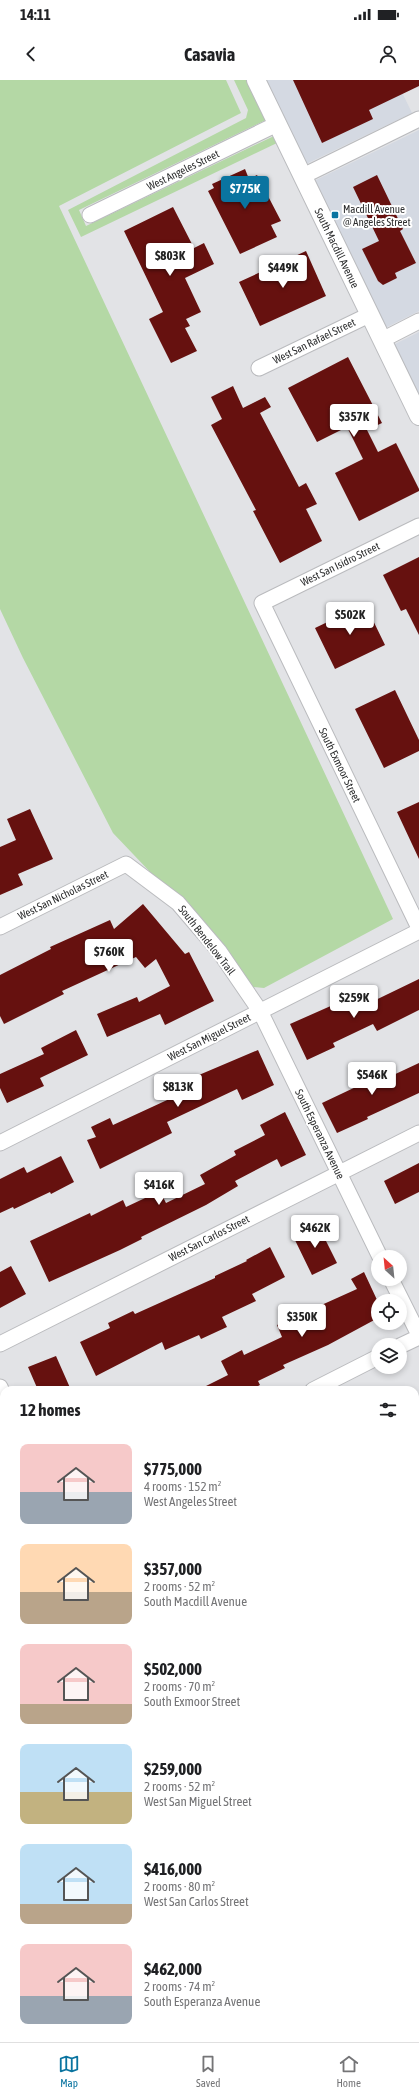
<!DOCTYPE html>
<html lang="en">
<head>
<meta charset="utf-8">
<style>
  body { margin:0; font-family:"Asap Condensed",sans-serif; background:#f2f2f2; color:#202124; height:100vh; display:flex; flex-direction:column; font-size:15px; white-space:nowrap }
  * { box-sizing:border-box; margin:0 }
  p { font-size:13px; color:#757577 }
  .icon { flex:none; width:22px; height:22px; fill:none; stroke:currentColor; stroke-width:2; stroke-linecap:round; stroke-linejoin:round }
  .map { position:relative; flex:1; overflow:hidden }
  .sheet { position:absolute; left:0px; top:1306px; width:419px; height:656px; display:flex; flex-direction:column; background:#fff; border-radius:12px 12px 0 0; box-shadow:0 2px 6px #0003 }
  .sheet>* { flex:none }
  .needle { width:26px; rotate:333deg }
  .tools { position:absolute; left:371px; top:1170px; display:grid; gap:8px }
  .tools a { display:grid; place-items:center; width:36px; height:36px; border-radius:50%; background:#fff; box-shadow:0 2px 6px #0003; font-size:20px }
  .price { position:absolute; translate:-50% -34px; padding:0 9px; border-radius:4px; background:#fff; color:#222; font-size:13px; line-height:26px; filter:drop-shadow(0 1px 2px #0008) }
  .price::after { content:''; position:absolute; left:50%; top:24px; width:12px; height:9px; margin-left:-6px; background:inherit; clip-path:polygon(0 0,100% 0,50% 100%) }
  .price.selected { background:#0a74a0; color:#fff }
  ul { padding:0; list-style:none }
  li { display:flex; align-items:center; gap:12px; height:100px; padding:0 20px }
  li span { display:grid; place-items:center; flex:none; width:112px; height:80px; border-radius:8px; color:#555 }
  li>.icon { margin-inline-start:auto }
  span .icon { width:48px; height:48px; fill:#fffc; stroke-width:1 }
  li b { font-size:17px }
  h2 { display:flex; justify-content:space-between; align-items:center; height:48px; padding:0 20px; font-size:17px }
  .status { display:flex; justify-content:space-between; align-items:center; height:28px; padding:0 20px; background:#fff; direction:ltr }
  .status svg { height:11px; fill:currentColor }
  header { display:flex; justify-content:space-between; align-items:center; height:52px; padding:0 20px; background:#fff; font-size:18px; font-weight:700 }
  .tab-bar { display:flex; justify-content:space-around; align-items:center; height:56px; border-top:1px solid #e0e0e0; background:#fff; font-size:11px; color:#757577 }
  .tab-bar a { display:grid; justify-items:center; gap:2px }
  .tab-bar .selected { color:#0a74a0 }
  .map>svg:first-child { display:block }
  .built { fill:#d4d9e2 }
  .green { fill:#b4d8a5 }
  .building { fill:#66110f }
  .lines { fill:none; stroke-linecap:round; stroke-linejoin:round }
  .minor-casing { stroke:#babbbe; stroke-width:17 }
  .tertiary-casing { stroke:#babbbe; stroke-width:20 }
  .minor { stroke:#fff; stroke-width:15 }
  .tertiary { stroke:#fff; stroke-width:18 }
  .poi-dot { fill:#0a74a0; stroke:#fff; stroke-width:1.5 }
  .labels { text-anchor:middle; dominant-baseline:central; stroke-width:4; stroke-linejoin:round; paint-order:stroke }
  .street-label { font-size:11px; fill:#2d2e2f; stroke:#fff }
  .poi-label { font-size:11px; fill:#2d2e2f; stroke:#fff; text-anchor:start }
</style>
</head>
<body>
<div class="status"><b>14:11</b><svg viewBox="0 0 49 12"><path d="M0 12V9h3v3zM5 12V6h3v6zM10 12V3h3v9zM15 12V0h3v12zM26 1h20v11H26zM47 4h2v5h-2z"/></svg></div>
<header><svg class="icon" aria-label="back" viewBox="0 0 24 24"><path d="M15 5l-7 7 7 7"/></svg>Casavia<svg class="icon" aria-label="person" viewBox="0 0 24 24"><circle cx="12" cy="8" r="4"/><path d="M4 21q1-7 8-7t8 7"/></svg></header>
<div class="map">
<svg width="419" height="1962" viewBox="0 0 419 1962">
  <rect width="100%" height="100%" fill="#e2e3e6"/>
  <path class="built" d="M265,0h131l16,33 -106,51z
    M419,50v181l-34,17 -71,-147z
    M419,252v66l-26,-53z"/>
  <path class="green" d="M0,0h226l15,33 -182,93 334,713 -129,69 -22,-2 -30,-49 -99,-104 -90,-175 -23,-49z
    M234,0h13l19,40 -187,90 7,16 188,-90 3,7 -196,94 -13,-27 178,-92 2,-8z"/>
  <path class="building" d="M293,0h126v6l-50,24 4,9 -51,24z
    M245,89l4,10 8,-4 24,46 -10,4 6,12 -37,17 -32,-63 6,-3 -2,-4z
    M377,95l26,54 -3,2 16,32 -21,10 2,5 -14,7 -5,-4 -16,-32 17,-8 -26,-54z
    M173,127l21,41 10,-5 10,21 -29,14 16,34 -15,7 4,7 -5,2 12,23 -26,12 -22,-44 14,-7 -39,-81z
    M306,171l20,45 -66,30 -21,-44z
    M348,277l34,66 -15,7 11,22 18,-9 23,46v2l-60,30 -24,-48 28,-14 -16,-32 -30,15 -29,-54z
    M233,306l10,22 22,-11 6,10 -11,6 39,74 7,-4 11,21 -11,5 16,32 -42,22 -27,-52 3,-1 -45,-85 11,-6 -11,-22z
    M419,477v78l-13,-26 -5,2 -18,-36z
    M365,524l20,41 -50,24 -20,-41z
    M395,610l24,50v11l-35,17 -29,-59z
    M419,722v57l-22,-47z
    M30,729l23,50 -35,15 5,11 -23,10v-48l16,-7 -9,-21z
    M143,824l42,50 4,-2 25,49 -49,24 -5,-11 -53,23 -10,-23 40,-17 2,5 31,-16 -14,-27 -11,9 -9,-11 -74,34 2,3 -60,30 -4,-8v-41l51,-26 -1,-2 60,-27 4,9z
    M419,899v31l-42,21 -4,-7 -40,19 2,4 -28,13 -17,-36 61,-27 6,12z
    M76,950l12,25 -48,23 4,8 -37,17 -7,-15v-14l44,-20 -3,-6z
    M258,970l16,35 -32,15 -5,-11 -70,33 5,11 -72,36 -13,-29 9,-3 -5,-10 19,-9 3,7 65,-30 -5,-9z
    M419,983v30l-52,24 1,2 -31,14 -15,-30 38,-18 -3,-7 26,-12 6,11z
    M285,1032l21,43 -25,12 -4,-8 -42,22 3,5 -32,19 -65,32 1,2 -22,11 -71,32 -19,-41 60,-28 1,3 32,-16 3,7 34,-16 6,12 39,-19 -5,-9 36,-20 -2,-4 31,-16 -5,-10z
    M61,1076l13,26 -23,12 -1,-2 -36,17 -1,-2 -13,6v-34l24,-12 3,6z
    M419,1083v29l-24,12 -11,-23z
    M317,1143l20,40 -25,12 -19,-39z
    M270,1167l15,30 -33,17 4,7 -34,16 5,10 -26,12 -2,-4 -34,15 -3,-8 -66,34 -16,-34 30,-14 -2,-5 25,-12 2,3 80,-36v-2l32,-15 -1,-1z
    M11,1186l15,28 -26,14v-36z
    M364,1192l14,30v16l-50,27 -45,20 2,3 -27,13 2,4 -10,5h-52l30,-15 -7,-14 21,-11 2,5 38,-18 -5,-12 80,-36 -6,-10z
    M56,1276l15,34h-33l-10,-23z"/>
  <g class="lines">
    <defs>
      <path id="minor" d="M303,96l116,-57
        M90,135l187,-91
        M382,260l37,-19
        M259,288l110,-53
        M419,446l-157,77 157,325
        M0,847l126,-63 52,39 41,48 41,60 120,246
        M0,1063l419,-212
        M391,1199l28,56
        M0,1264l419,-211
        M400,1266l19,-9
        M0,1307l4,9
        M313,1310l65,-33
        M415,1462l4,-2
        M0,1468l4,-2
        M415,1665l4,-2
        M0,1670l4,-2
        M415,1868l4,-2
        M0,1873l4,-2
        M321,1958l2,4
        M226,1962l8,-4"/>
      <path id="tertiary" d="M256,0l163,336"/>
    </defs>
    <use href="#minor" class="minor-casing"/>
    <use href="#tertiary" class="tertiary-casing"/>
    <use href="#minor" class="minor"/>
    <use href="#tertiary" class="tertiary"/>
  </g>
  <rect class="poi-dot" x="331" y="131" width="8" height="8" rx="2"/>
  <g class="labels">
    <g class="street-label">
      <text transform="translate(183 90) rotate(-26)">West Angeles Street</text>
      <text transform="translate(337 168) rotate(64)">South Macdill Avenue</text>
      <text transform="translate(314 261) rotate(-26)">West San Rafael Street</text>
      <text transform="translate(340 484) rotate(-26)">West San Isidro Street</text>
      <text transform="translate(340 685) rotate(64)">South Exmoor Street</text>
      <text transform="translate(63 815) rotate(-26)">West San Nicholas Street</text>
      <text transform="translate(207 860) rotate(52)">South Bendelow Trail</text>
      <text transform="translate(209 957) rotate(-27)">West San Miguel Street</text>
      <text transform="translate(320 1054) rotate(64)">South Esperanza Avenue</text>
      <text transform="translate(209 1158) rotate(-27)">West San Carlos Street</text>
    </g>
    <g class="poi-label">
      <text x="343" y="129">Macdill Avenue<tspan x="343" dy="13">@ Angeles Street</tspan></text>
    </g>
  </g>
</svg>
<div class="tools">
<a><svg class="needle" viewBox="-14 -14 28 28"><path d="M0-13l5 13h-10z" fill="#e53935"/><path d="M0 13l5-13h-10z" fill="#757577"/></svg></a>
<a><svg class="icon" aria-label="locate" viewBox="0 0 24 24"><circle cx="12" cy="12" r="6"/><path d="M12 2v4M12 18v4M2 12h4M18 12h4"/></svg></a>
<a><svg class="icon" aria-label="layers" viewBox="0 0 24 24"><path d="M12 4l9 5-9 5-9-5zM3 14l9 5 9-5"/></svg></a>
</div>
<b class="price selected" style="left:245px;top:130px">$775K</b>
<b class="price" style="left:170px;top:197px">$803K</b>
<b class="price" style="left:283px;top:209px">$449K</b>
<b class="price" style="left:354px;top:358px">$357K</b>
<b class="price" style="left:350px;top:556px">$502K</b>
<b class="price" style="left:109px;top:893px">$760K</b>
<b class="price" style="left:354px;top:939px">$259K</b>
<b class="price" style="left:372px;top:1016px">$546K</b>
<b class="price" style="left:178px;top:1028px">$813K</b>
<b class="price" style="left:159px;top:1126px">$416K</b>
<b class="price" style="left:315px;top:1169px">$462K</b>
<b class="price" style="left:302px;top:1258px">$350K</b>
<section class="sheet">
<h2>12 homes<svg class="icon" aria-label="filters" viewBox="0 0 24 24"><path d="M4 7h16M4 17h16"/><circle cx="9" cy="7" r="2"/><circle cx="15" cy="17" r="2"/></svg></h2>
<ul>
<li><span style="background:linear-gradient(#f6c9c9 60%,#9aa5b1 0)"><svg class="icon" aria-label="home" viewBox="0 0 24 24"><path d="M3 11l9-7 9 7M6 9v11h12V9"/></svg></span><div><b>$775,000</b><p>4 rooms · 152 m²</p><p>West Angeles Street</p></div></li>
<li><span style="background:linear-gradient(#ffd9b3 60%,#b9a48a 0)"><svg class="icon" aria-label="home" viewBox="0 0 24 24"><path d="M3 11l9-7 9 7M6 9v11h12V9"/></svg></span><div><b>$357,000</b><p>2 rooms · 52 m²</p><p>South Macdill Avenue</p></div></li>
<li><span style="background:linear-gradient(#f6c9c9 75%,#b9a48a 0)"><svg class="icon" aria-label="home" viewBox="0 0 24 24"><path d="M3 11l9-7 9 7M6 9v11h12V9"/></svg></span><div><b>$502,000</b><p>2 rooms · 70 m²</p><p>South Exmoor Street</p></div></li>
<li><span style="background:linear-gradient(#bfe0f5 60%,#c2b280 0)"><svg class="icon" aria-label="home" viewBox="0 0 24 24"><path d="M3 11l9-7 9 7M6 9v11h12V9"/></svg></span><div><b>$259,000</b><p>2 rooms · 52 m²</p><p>West San Miguel Street</p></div></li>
<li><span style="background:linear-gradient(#bfe0f5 75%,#b9a48a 0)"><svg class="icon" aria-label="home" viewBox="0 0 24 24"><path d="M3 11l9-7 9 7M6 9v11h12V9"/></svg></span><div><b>$416,000</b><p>2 rooms · 80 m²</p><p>West San Carlos Street</p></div></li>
<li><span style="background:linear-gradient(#f6c9c9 65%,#9aa5b1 0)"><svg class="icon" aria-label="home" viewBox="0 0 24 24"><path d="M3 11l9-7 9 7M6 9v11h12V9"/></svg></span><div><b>$462,000</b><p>2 rooms · 74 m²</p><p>South Esperanza Avenue</p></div></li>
</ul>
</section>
</div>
<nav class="tab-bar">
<a class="selected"><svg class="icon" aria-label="map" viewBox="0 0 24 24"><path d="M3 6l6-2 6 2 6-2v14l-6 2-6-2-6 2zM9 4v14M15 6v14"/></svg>Map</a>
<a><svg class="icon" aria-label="saved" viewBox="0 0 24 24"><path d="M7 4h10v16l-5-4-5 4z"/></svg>Saved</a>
<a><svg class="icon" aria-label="home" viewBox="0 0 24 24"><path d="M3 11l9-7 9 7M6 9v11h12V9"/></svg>Home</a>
</nav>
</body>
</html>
